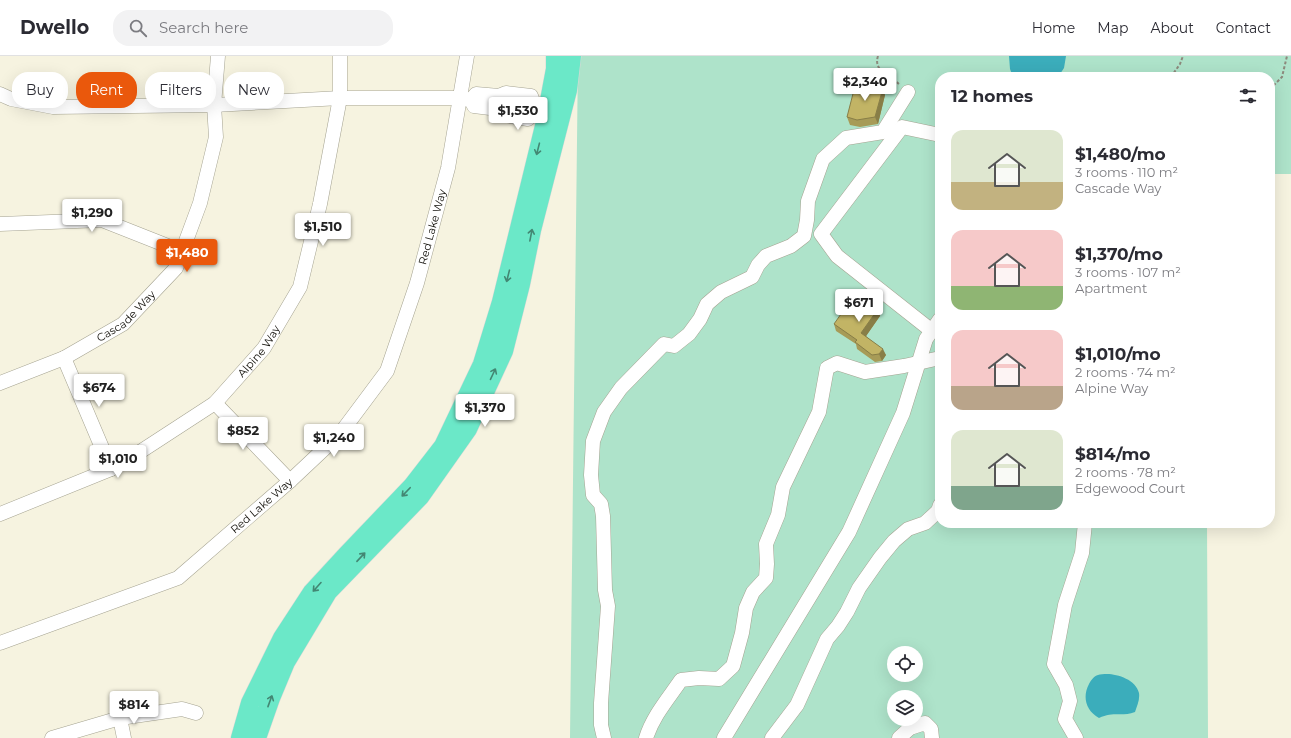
<!DOCTYPE html>
<html lang="en">
<head>
<meta charset="utf-8">
<style>
  body { margin:0; font-family:Montserrat,sans-serif; background:#f2f2f3; color:#2b2b33; height:100vh; display:flex; flex-direction:column; font-size:15px; white-space:nowrap }
  * { box-sizing:border-box; margin:0 }
  p { font-size:13px; color:#7c7c81 }
  .icon { flex:none; width:22px; height:22px; fill:none; stroke:currentColor; stroke-width:2; stroke-linecap:round; stroke-linejoin:round }
  .map { position:relative; flex:1; overflow:hidden }
  .drawer { position:absolute; left:935px; top:16px; width:340px; height:456px; display:flex; flex-direction:column; background:#fff; border-radius:16px; box-shadow:0 4px 16px #0002 }
  .drawer>* { flex:none }
  .top-card { position:absolute; left:12px; top:16px; width:380px; height:36px; display:flex; gap:8px }
  .tools { position:absolute; left:887px; top:590px; display:grid; gap:8px }
  .tools a { display:grid; place-items:center; width:36px; height:36px; border-radius:50%; background:#fff; box-shadow:0 4px 16px #0002; font-size:20px }
  .price { position:absolute; translate:-50% -34px; padding:0 9px; border-radius:4px; background:#fff; color:#222; font-size:13px; line-height:26px; filter:drop-shadow(0 1px 2px #0008) }
  .price::after { content:''; position:absolute; left:50%; top:24px; width:12px; height:9px; margin-left:-6px; background:inherit; clip-path:polygon(0 0,100% 0,50% 100%) }
  .price.current { background:#ea580c; color:#fff }
  ul { padding:0; list-style:none }
  li { display:flex; align-items:center; gap:12px; height:100px; padding:0 16px }
  li span { display:grid; place-items:center; flex:none; width:112px; height:80px; border-radius:12px; color:#555 }
  li>.icon { margin-inline-start:auto }
  span .icon { width:48px; height:48px; fill:#fffc; stroke-width:1 }
  li b { font-size:17px }
  h2 { display:flex; justify-content:space-between; align-items:center; height:48px; padding:0 16px; font-size:17px }
  .pill { padding:0 14px; border-radius:16px; background:#fff; box-shadow:0 4px 16px #0002; font-size:14px; line-height:36px }
  .pill.current { background:#ea580c; color:#fff }
  header { display:flex; align-items:center; gap:24px; box-sizing:border-box; height:56px; padding:0 20px; background:#fff; border-bottom:1px solid #e1e1e2 }
  header strong { font-size:19px }
  nav { display:flex; gap:22px; margin-inline-start:auto; font-size:14px }
  .search { width:280px; height:36px; background:#f2f2f3; display:flex; align-items:center; gap:10px; box-sizing:border-box; padding:0 14px; border-radius:16px; color:#7c7c81; font-size:15px }
  .map>svg:first-child { display:block }
  .green { fill:#aee3ca; fill-rule:evenodd }
  .water { fill:#3badbb }
  .lines { fill:none; stroke-linecap:round; stroke-linejoin:round }
  .minor-casing { stroke:#a5a391; stroke-width:15 }
  .major-casing { stroke:#d9d9d8; stroke-width:19 }
  .path { stroke:#8c897c; stroke-width:2; stroke-dasharray:3 2; stroke-linecap:butt }
  .minor { stroke:#fff; stroke-width:14 }
  .major { stroke:#6be8c8; stroke-width:18 }
  .wall { fill:#a79b57 }
  .shaded-wall { fill:#887e47 }
  .building { fill:#c2b465; stroke:#887e47 }
  .oneway { stroke:#438773 }
  .labels { text-anchor:middle; dominant-baseline:central; stroke-width:3.5; stroke-linejoin:round; paint-order:stroke }
  .street-label { font-size:11px; fill:#13110b; stroke:#fff }
</style>
</head>
<body>
<header>
<strong>Dwello</strong>
<div class="search"><svg class="icon" aria-label="search" viewBox="0 0 24 24"><circle cx="10" cy="10" r="6"/><path d="M15 15l6 6"/></svg>Search here</div>
<nav><a>Home</a><a>Map</a><a>About</a><a>Contact</a></nav>
</header>
<div class="map">
<svg width="1291" height="682" viewBox="0 0 1291 682">
  <rect width="100%" height="100%" fill="#f6f3e0"/>
  <path class="green" d="M578,0h713v118h-21v-97h-330v446h267l1,215h-638zM894,597h22v22h-22zM894,641h22v22h-22z"/>
  <path class="water" d="M1009,0h57l-2,12 -6,9h-45l-3,-8z
    M1107,618c11,0 29,6 32,19 1,7 -2,13 -4,19 -13,5 -21,-1 -36,6 -13,-7 -17,-21 -10,-34 2,-4 5,-8 9,-9 2,-1 6,-1 9,-1z"/>
  <g class="lines">
    <defs>
      <g id="minor">
        <path d="M0,38l11,5 42,8 161,-2 126,-7h120l11,2"/>
        <path d="M471,44l3,6 24,3 7,6 23,4 9,-8 10,1"/>
        <path d="M471,44l5,-6 23,2 7,-3 25,3 6,15"/>
        <path d="M0,168l102,-4 81,32"/>
        <path d="M932,275l-95,-75 -16,-22 81,-107 38,8"/>
        <path d="M64,302l47,111"/>
        <path id="s1" d="M0,327l64,-25 59,-34 53,-56 24,-65 16,-66 -2,-32 4,-49"/>
        <path d="M215,347l75,78"/>
        <path id="s2" d="M0,458l111,-45 18,-10 86,-56 49,-55 36,-61 20,-83 20,-106v-42"/>
        <path id="s3" d="M0,587l178,-65 112,-97 50,-47 47,-63 30,-88 31,-115 19,-112"/>
        <path d="M120,662l4,20"/>
        <path d="M52,682l68,-20 62,-9 14,4"/>
        <path d="M604,682l-3,-13v-22l7,-97 -3,-16 -2,-74 -2,-12 -8,-9 -2,-20 2,-34 11,-29 17,-24 43,-44 10,2 15,-12 11,-15 7,-15 14,-12 31,-15 6,-12 8,-9 25,-10 13,-10 3,-16 1,-19 15,-42 23,-21 37,-6 25,-40"/>
        <path d="M646,682c7,-22 22,-39 35,-58l18,-2 20,1 14,-13 9,-33 4,-25 7,-16 13,-14 1,-14 -1,-20 12,-29 5,-28 36,-75 8,-44 10,-5 28,9 39,-6 36,-8"/>
        <path d="M724,682l125,-206 54,-119 23,-74 14,-20"/>
        <path d="M772,682l25,-33 30,-66 11,-13 9,-14 12,-24 21,-30 14,-17 14,-12 17,-6 13,-12 2,-6"/>
        <path d="M899,682l11,-10 15,-5 6,6 1,9"/>
        <path d="M1076,682l-11,-19 5,-18 -4,-16 -12,-21 11,-59 17,-52 3,-30"/>
      </g>
      <path id="major" d="M240,682l10,-35 32,-65 30,-46 35,-38 65,-68 31,-40 39,-82 19,-62 44,-180 10,-53v-13
        M257,682l14,-40 15,-36 42,-70 92,-95 48,-68 36,-78 17,-67 11,-54 36,-140 4,-34"/>
    </defs>
    <use href="#minor" class="minor-casing"/>
    <use href="#major" class="major-casing"/>
    <path class="path" d="M878,0c-5,15 12,20 21,28
      M1171,21l9,-13 3,-8
      M1270,33l12,-12 5,-21"/>
    <use href="#minor" class="minor"/>
    <use href="#major" class="major"/>
  </g>
  <path class="wall" d="M885,39l-7,29 -18,3 -10,-2 -3,-8z
    M878,253l2,7 -14,20 20,19 -4,6 -7,1 -18,-13 -1,-5 -20,-13 -2,-7z"/>
  <path class="shaded-wall" d="M883,32l2,7 -7,29 -3,-7z
    M878,253l2,7 -16,23 -3,-6z
    M883,293l3,6 -4,6 -3,-7z"/>
  <path class="building" d="M856,26l27,6 -8,29 -18,3 -10,-3z
    M940,34v9l-2,-1z
    M855,238l23,15 -17,24 22,16 -4,5 -7,1 -17,-13 2,-2 -23,-16z"/>
  <defs><path id="oneway-shaft" d="M-6 0H5M1.5-3L5.5 0L1.5 3" fill="none" stroke-width="1.6" stroke-linecap="round" stroke-linejoin="round"/></defs>
  <g class="oneway">
    <use href="#oneway-shaft" transform="translate(538 93) rotate(104)"/>
    <use href="#oneway-shaft" transform="translate(531 179) rotate(-79)"/>
    <use href="#oneway-shaft" transform="translate(508 220) rotate(104)"/>
    <use href="#oneway-shaft" transform="translate(493 318) rotate(-65)"/>
    <use href="#oneway-shaft" transform="translate(406 436) rotate(134)"/>
    <use href="#oneway-shaft" transform="translate(361 501) rotate(-47)"/>
    <use href="#oneway-shaft" transform="translate(317 531) rotate(132)"/>
    <use href="#oneway-shaft" transform="translate(270 645) rotate(-70)"/>
  </g>
  <g class="labels">
    <g class="street-label">
      <text stroke="none"><textPath href="#s3" startOffset="636">Red Lake Way</textPath></text>
      <text stroke="none"><textPath href="#s1" startOffset="144">Cascade Way</textPath></text>
      <text stroke="none"><textPath href="#s2" startOffset="311">Alpine Way</textPath></text>
      <text stroke="none"><textPath href="#s3" startOffset="300">Red Lake Way</textPath></text>
    </g>
  </g>
</svg>
<div class="tools">
<a><svg class="icon" aria-label="locate" viewBox="0 0 24 24"><circle cx="12" cy="12" r="6"/><path d="M12 2v4M12 18v4M2 12h4M18 12h4"/></svg></a>
<a><svg class="icon" aria-label="layers" viewBox="0 0 24 24"><path d="M12 4l9 5-9 5-9-5zM3 14l9 5 9-5"/></svg></a>
</div>
<b class="price" style="left:865px;top:46px">$2,340</b>
<b class="price" style="left:518px;top:75px">$1,530</b>
<b class="price" style="left:92px;top:177px">$1,290</b>
<b class="price" style="left:323px;top:191px">$1,510</b>
<b class="price current" style="left:187px;top:217px">$1,480</b>
<b class="price" style="left:859px;top:267px">$671</b>
<b class="price" style="left:99px;top:352px">$674</b>
<b class="price" style="left:485px;top:372px">$1,370</b>
<b class="price" style="left:243px;top:395px">$852</b>
<b class="price" style="left:334px;top:402px">$1,240</b>
<b class="price" style="left:118px;top:423px">$1,010</b>
<b class="price" style="left:134px;top:669px">$814</b>
<div class="top-card">
<a class="pill">Buy</a>
<a class="pill current">Rent</a>
<a class="pill">Filters</a>
<a class="pill">New</a>
</div>
<section class="drawer">
<h2>12 homes<svg class="icon" aria-label="filters" viewBox="0 0 24 24"><path d="M4 7h16M4 17h16"/><circle cx="9" cy="7" r="2"/><circle cx="15" cy="17" r="2"/></svg></h2>
<ul>
<li><span style="background:linear-gradient(#dfe7d0 65%,#c2b280 0)"><svg class="icon" aria-label="home" viewBox="0 0 24 24"><path d="M3 11l9-7 9 7M6 9v11h12V9"/></svg></span><div><b>$1,480/mo</b><p>3 rooms · 110 m²</p><p>Cascade Way</p></div></li>
<li><span style="background:linear-gradient(#f6c9c9 70%,#8fb573 0)"><svg class="icon" aria-label="home" viewBox="0 0 24 24"><path d="M3 11l9-7 9 7M6 9v11h12V9"/></svg></span><div><b>$1,370/mo</b><p>3 rooms · 107 m²</p><p>Apartment</p></div></li>
<li><span style="background:linear-gradient(#f6c9c9 70%,#b9a48a 0)"><svg class="icon" aria-label="home" viewBox="0 0 24 24"><path d="M3 11l9-7 9 7M6 9v11h12V9"/></svg></span><div><b>$1,010/mo</b><p>2 rooms · 74 m²</p><p>Alpine Way</p></div></li>
<li><span style="background:linear-gradient(#dfe7d0 70%,#7fa58c 0)"><svg class="icon" aria-label="home" viewBox="0 0 24 24"><path d="M3 11l9-7 9 7M6 9v11h12V9"/></svg></span><div><b>$814/mo</b><p>2 rooms · 78 m²</p><p>Edgewood Court</p></div></li>
</ul>
</section>
</div>
</body>
</html>
